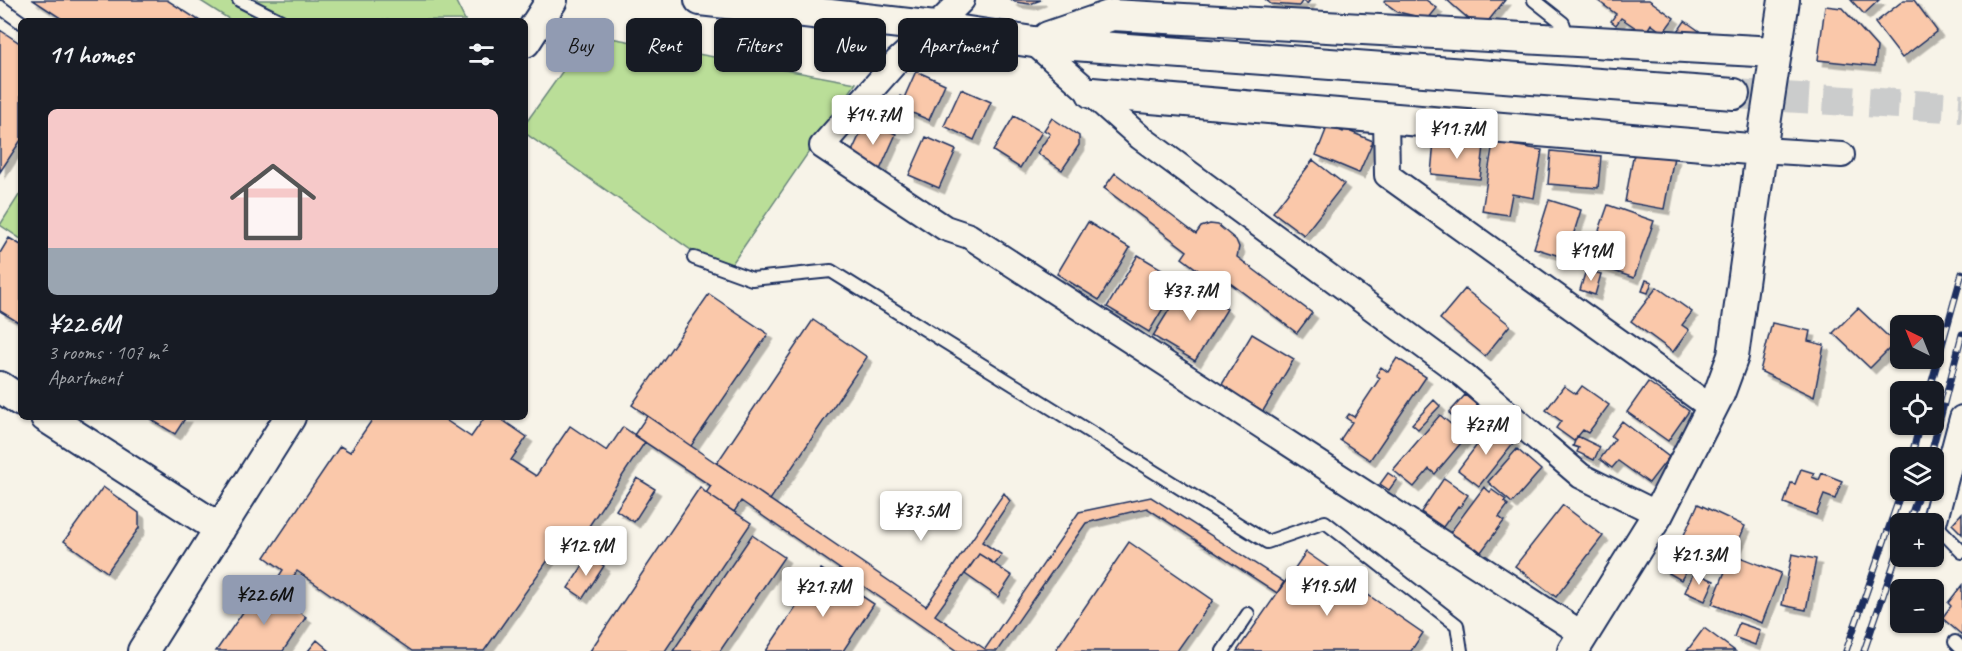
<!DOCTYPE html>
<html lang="en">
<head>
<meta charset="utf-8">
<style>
  body { margin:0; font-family:Caveat,sans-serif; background:#242831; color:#f1f3f6; height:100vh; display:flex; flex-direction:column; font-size:22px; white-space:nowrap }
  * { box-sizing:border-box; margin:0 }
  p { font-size:20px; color:#9ea1a6 }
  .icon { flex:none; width:33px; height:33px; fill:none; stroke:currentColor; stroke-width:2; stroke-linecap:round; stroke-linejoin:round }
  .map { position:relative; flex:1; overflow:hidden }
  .side { position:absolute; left:18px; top:18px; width:510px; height:402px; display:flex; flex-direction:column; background:#171b24; border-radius:9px; box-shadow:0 2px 4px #0004 }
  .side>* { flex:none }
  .banner { position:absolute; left:546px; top:18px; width:570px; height:54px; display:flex; gap:12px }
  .needle { width:39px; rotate:317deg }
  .controls { position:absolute; left:1890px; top:315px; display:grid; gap:12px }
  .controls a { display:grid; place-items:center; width:54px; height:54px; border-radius:9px; background:#171b24; box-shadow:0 2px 4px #0004; font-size:30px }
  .price { position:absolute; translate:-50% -51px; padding:0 14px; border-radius:6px; background:#fff; color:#222; font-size:20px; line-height:39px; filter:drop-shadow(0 2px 3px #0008) }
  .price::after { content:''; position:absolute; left:50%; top:36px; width:18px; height:14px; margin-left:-9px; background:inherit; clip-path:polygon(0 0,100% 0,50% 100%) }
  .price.active { background:#919bb2; color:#111 }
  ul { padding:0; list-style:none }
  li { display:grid; align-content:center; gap:12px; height:318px; padding:0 30px }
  li span { display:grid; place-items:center; height:186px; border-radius:9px; color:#555 }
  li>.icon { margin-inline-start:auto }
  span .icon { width:108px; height:108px; fill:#fffc; stroke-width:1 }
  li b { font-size:26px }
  h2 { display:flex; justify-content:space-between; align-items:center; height:72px; padding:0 30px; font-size:26px }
  .chip { padding:0 21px; border-radius:9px; background:#171b24; box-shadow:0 2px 4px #0004; font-size:21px; line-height:54px }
  .chip.active { background:#919bb2; color:#111 }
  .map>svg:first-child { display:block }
  .green { fill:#bade98; stroke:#6a867b; stroke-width:1.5 }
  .building { fill:#fac8aa; stroke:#1b2f5e; stroke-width:1.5; filter:url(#shadow) }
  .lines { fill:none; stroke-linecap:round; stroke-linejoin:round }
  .tertiary-tunnel { stroke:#cbcccc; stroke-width:30; stroke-dasharray:30 15; stroke-linecap:butt }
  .service-casing { stroke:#1b2f5e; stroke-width:16 }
  .minor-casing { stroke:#1b2f5e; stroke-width:28 }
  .tertiary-casing { stroke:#1b2f5e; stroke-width:34 }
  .service { stroke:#f7f3e8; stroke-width:12 }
  .minor { stroke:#f7f3e8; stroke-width:24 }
  .tertiary { stroke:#f7f3e8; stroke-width:30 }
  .rail-casing { stroke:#1b2f5e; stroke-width:7 }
  .rail { stroke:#f7f3e8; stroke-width:4.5; stroke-dasharray:14; stroke-linecap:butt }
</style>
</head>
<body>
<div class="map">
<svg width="1962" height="651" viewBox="0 0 1962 651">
  <defs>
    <filter id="shadow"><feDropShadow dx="5.5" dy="5.5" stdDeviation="0" flood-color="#0004"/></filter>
  </defs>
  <rect width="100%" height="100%" fill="#f7f3e8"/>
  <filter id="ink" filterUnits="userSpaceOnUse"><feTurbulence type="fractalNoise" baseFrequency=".0167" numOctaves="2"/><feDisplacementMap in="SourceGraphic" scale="12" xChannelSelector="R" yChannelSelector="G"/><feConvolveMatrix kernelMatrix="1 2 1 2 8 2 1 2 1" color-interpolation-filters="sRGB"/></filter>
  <g filter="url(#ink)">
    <path class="green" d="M199,0h256l10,20 -233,1z
      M589,34l267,49 -131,191 -200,-141v-9z
      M21,192v47l-21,-14z"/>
    <path class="building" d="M33,0h134l33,21h-135z
      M1012,0h29l-11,4 -15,-2z
      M1266,0h44l-3,4 -4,-4 -4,6 -28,-2z
      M1385,0h41l11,8 -9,11 -30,-7 -14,-10z
      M1447,0h58l-16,20h-19z
      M1599,0h50l25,18 -11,15 -12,-9 -6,10 -24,-16 -5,7 -5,-4 5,-7 -18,-13z
      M1851,0h28l-15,14z
      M1904,0h10l23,31 -35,27 -27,-35z
      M1825,6l17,2 35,39 -2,19 -57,-6z
      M1685,21l23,16 -32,-3z
      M0,30l21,14v96l-21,32z
      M916,71l29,13 -16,36 -33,-14 4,-10 4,2z
      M961,89l30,13 -17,38 -30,-14z
      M1014,116l28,16 -22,36 -27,-17z
      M1052,118l27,18v9l-17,25 -25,-17 13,-19 -6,-4z
      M866,121l30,13 -17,38 -30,-14z
      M1328,125l15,7 2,-5 8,1 -2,4 22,9 -14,32 -43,-18z
      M926,137l30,13 -17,38 -30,-13z
      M1434,141l50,5 -4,33 -49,-5z
      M1493,142l49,8 -8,48 -22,-4 -4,21 -26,-4z
      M1551,151l50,5 -3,32 -50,-4z
      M1638,151l36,6 -10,52 -39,-7 8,-45z
      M1313,160l31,24 -40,51 -31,-23z
      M1115,173l81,61 5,-7 9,-3 8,1 18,15 3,7 -2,10 75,56 -15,20 -79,-59 -5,7 -31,-23 5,-7 -83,-63z
      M1549,200l32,10 -15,48 -32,-10z
      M1608,205l46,16 -20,57 -46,-16z
      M1088,222l42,26 -31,52 -42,-26z
      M9,238l12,7v79l-21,-13v-58z
      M1138,255l42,25 -31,52 -42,-25z
      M1586,270l15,4 -6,21 -15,-5z
      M1646,280l6,2 -4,11 -6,-2z
      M1185,284l42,25 -32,52 -42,-25z
      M1657,287l35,25 -10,13 7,5 -16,22 -42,-31z
      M1465,289l45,36 -25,31 -45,-37z
      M709,294l59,40 -77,112 -59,-41z
      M1858,308l37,35 -25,25 -37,-35z
      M813,320l54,37 -97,143 -53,-37z
      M1772,323l38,8 -2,10 16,4 -10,52 -54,-26z
      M1252,334l42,25 -31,52 -42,-25z
      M1397,358l29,19 -56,83 -30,-20 12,-18 -6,-4 3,-4 5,3 26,-39 -4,-3 5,-8 7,5z
      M1648,382l41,29 -21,30 -41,-29z
      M1564,386l12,8 6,-8 27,19 -21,28 -5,-3 -9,11 -18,-13 5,-7 -15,-11z
      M1465,395l20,17 -16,18 -20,-17z
      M1434,400l6,6 -22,23 -6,-5z
      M1440,415l26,22 -31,37 -6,-5 -15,18 -21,-17z
      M647,416l279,190 78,-113 6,8 -28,41 20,13 -7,9 -16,-10 -44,61 50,34 94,-137 72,-15 133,85 -7,11 -130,-85 -61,15 -89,128h-39l-99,-68 -5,8 -16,-11 6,-8 -103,-71 -7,11 -28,-19 5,-7 -77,-51z
      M147,417h39l-11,17z
      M374,417h67l30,20 14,-20h13l29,20 -16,23 25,16 34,-50 37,25 16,-24 22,15 -68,102 -12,-8 -81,115h-72l-115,-80 -18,27 -10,-7 14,-21 -18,-13 75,-111 10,6z
      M1622,421l47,36 -20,26 -31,-22 -6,7 -12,-9 15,-20 -4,-3z
      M1492,425l22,17 -35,44 -21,-16z
      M1577,436l23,11 -6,13 -17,-8 2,-4 -6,-2z
      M1517,449l24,21 -29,33 -24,-21z
      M1801,469l13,4 -2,4 7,3 3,-7 20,8 -7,18 -11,-4 -8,20 -32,-12 7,-20 4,1z
      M1388,473l9,6 -8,11 -9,-6z
      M637,478l18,11 -21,33 -18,-12z
      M1444,478l24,17 -8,12 -2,-1 -15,21 -22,-15z
      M103,487l36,26v15l-32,44 -43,-31z
      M700,487l6,6 45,30 -86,128h-75z
      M1484,487l6,5 2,-2 14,10 -2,2 4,3 -9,12 5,4 -23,31 -5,-4 -3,4 -24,-18z
      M1698,504l47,22 -10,23 -15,-7 -8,18 -33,-14z
      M1563,505l40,31 -47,61 -41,-31z
      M1962,513v21l-10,-10z
      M752,535l32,22 -64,94h-47z
      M1129,542l84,58 -36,51h-122z
      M1675,549l18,11 -12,20 -19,-11z
      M1306,552l117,81 -12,18h-174z
      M979,554l33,22 -14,21 -33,-23z
      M1732,554l49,19 -19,50 -50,-19z
      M1792,554l24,5 -10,51 -24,-5z
      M589,556l15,10 -21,32 -15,-10z
      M821,569l53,35 -31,47h-77z
      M1694,572l20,9 -9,20 -20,-9z
      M1962,585v50l-20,-17 9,-12 -3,-3z
      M259,589l10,2 37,26 -23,34h-67z
      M1739,623l21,7 -5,15 -21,-8z
      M1704,628l31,23h-48z
      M317,640l13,11h-22z"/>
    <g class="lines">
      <path class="tertiary-tunnel" d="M1734,94l228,14"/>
      <defs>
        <path id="service" d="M239,0l42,21
          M1534,0l29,23 6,18
          M0,7l21,15
          M694,258l58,21 79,-8 436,271 58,-20 132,103 4,26
          M1934,523l28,29
          M1955,642l7,7
          M1223,651l25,-37"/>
        <path id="minor" d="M962,0l-27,27 -38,34 -75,85 123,82 24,8 615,399
          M1033,42l107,95 323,238 118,101 77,38
          M1386,118l1,57 325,233
          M1761,150l81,5
          M1934,523l28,-105"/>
        <path id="tertiary" d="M700,0l235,27 98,15 701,52
          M1048,37l64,-22 663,37
          M525,42l27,-42
          M1092,93l669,57
          M0,387l21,14
          M46,417l174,112
          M143,651l147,-234
          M1573,651l85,-137 61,-120 14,-38 31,-225 20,-131"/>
      </defs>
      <use href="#service" class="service-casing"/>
      <use href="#minor" class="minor-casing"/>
      <use href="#tertiary" class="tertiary-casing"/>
      <use href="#service" class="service"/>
      <use href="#minor" class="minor"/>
      <use href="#tertiary" class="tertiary"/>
      <defs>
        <path id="rail" d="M1929,392l33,-119
          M1911,458l9,-34
          M1930,458l32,-124
          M1908,524l12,-34
          M1846,651l56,-161
          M1864,651l36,-105"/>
      </defs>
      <use href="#rail" class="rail-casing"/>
      <use href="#rail" class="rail"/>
    </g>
  </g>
</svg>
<div class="controls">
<a><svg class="needle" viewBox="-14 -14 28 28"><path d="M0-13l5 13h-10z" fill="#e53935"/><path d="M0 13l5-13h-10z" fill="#9ea1a6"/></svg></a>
<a><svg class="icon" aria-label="locate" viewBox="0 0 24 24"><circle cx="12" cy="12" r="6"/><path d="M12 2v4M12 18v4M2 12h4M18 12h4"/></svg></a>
<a><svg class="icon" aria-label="layers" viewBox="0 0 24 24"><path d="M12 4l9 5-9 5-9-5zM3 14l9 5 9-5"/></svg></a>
<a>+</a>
<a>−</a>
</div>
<b class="price" style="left:873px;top:146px">¥14.7M</b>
<b class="price" style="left:1457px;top:160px">¥11.7M</b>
<b class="price" style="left:1591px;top:282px">¥19M</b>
<b class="price" style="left:1190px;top:322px">¥37.7M</b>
<b class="price" style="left:1486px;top:456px">¥27M</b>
<b class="price" style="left:921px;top:542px">¥37.5M</b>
<b class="price" style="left:586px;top:577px">¥12.9M</b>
<b class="price" style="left:1699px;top:586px">¥21.3M</b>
<b class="price" style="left:1327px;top:617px">¥19.5M</b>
<b class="price" style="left:823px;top:618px">¥21.7M</b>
<b class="price active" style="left:264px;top:626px">¥22.6M</b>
<div class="banner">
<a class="chip active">Buy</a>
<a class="chip">Rent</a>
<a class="chip">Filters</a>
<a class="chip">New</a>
<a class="chip">Apartment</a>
</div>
<section class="side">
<h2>11 homes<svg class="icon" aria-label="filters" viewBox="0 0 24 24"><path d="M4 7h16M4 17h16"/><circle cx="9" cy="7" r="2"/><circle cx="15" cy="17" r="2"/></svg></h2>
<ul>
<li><span style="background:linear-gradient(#f6c9c9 75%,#9aa5b1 0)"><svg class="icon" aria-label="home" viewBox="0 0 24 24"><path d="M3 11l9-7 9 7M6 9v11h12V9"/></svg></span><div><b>¥22.6M</b><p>3 rooms · 107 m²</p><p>Apartment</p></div></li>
</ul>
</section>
</div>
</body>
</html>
